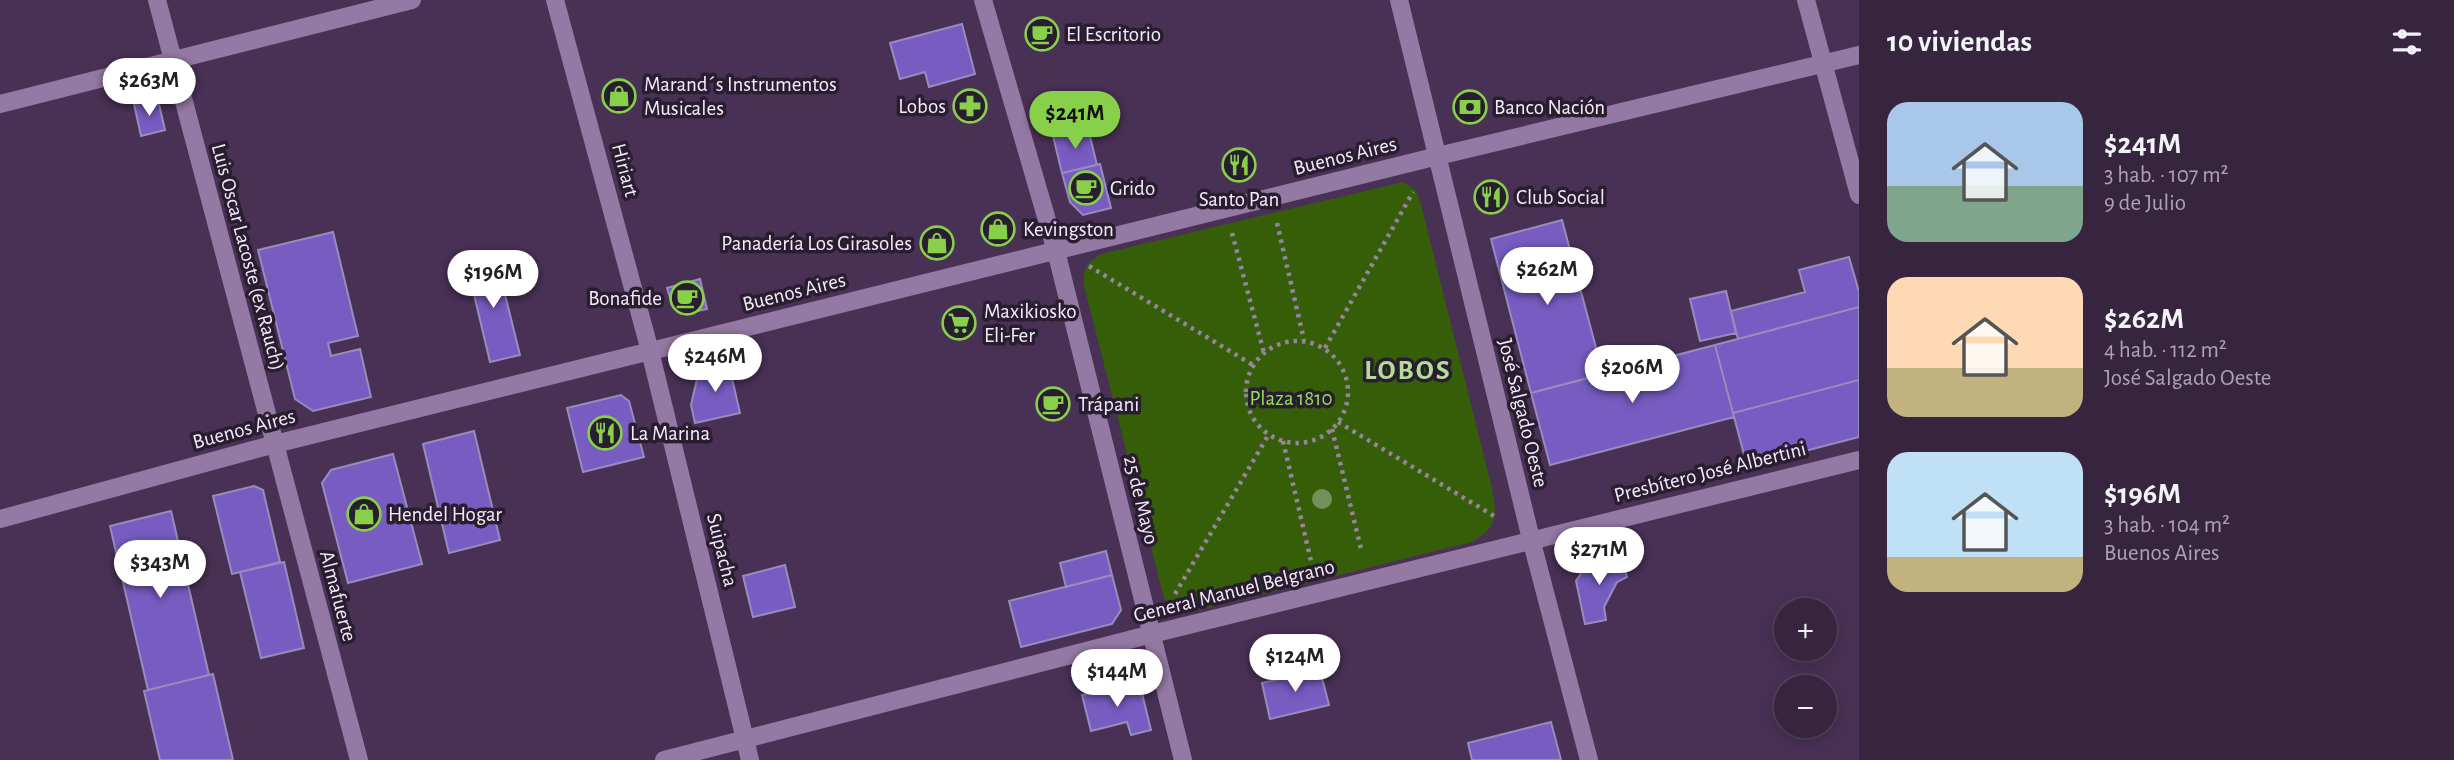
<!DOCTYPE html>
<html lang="es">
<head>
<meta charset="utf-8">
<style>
  body { margin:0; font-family:"Alegreya Sans",sans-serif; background:#42314b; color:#f1f3f6; height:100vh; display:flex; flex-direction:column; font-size:26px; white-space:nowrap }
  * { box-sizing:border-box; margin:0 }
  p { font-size:23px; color:#aaa5b1 }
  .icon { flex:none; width:38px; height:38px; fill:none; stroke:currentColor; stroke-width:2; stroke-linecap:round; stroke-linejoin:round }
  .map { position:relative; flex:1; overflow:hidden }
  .panel { display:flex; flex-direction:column; background:#372540; width:595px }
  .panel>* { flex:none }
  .controls { position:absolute; left:1774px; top:598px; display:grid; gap:14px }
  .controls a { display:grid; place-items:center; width:63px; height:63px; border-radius:50%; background:#372540; box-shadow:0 4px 18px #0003,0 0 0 2px #514259; font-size:35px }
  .price { position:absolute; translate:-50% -60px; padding:0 16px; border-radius:24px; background:#fff; color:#222; font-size:23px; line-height:46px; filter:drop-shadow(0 2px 4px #0008) }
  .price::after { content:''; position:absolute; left:50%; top:42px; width:21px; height:16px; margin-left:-10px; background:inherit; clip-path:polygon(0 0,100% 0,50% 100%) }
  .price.selected { background:#88cf4a; color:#111 }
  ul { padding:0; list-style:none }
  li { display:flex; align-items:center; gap:21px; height:175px; padding:0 28px }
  li span { display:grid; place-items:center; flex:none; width:196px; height:140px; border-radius:21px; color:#555 }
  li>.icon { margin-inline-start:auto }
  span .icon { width:84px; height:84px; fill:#fffc; stroke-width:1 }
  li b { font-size:30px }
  h2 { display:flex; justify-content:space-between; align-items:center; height:84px; padding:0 28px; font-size:30px }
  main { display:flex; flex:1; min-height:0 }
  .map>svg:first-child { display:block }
  .green { fill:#365e09 }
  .building { fill:#785cc2; stroke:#968dbd; stroke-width:2 }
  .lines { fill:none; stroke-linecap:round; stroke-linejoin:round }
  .path { stroke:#95839f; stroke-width:4.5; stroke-dasharray:3.5 5; stroke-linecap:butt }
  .minor { stroke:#9479a4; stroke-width:18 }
  .tree { fill:#739158 }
  .labels { text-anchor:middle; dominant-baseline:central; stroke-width:7; stroke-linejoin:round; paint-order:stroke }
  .poi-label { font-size:21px; fill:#f6ebfd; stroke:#291e2f; text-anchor:start }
  .street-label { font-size:21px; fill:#f6ebfd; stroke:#291e2f }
  .park-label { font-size:21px; fill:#96e059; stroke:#291e2f }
  .district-label { font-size:28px; font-weight:bold; letter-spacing:2px; fill:#b4dc98; stroke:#291e2f }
</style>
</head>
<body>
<main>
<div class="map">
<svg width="1859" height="760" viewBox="0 0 1859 760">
  <rect width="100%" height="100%" fill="#493156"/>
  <path class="green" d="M1403,182l13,8 5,14 71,284c5,27 6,39 -20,54l-273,68c-17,2 -25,1 -35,-12l-80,-312c-1,-17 2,-23 17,-32z"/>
  <path class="building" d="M962,24l13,50 -46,13 -4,-15 -25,7 -10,-36z
    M150,100l9,4 6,26 -24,6 -7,-32z
    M1088,128l9,37 -35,8 -9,-37z
    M1100,164l11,44 -28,7 -13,-13 -8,-29z
    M1562,220l41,154 -72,19 -40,-154z
    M333,232l25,104 -30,7 3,13 29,-7 11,48 -58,14 -18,-12 -37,-149z
    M1849,257l10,35v15l-121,32 -7,-28 74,-19 -6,-22z
    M496,258l24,97 -30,7 -23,-97z
    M700,279l7,30 -18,4 -14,-5 -3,-4 -5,-16z
    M1726,291l10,42 -36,8 -10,-42z
    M1859,307v73l-126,33 -18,-68z
    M1715,345l19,72 -184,48 -19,-72z
    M728,361l12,52 -45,10 -4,-18 6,-26 9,-10z
    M1859,380v57l-112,29 -14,-53z
    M621,395l8,6 15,56 -61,15 -16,-64z
    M474,431l26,109 -51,13 -26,-109z
    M393,454l29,110 -74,19 -26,-100 9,-13z
    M254,486l9,4 17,72 -48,12 -19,-78z
    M171,511l38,164 -61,15 -38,-164z
    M1106,551l6,24 -46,12 -6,-24z
    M1622,556l5,21 -10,5 -13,25 2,13 -21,4 -9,-43 12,-18z
    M284,562l20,86 -43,10 -21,-86z
    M785,565l10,42 -42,10 -10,-41z
    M1112,575l9,35 -9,14 -91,23 -12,-46z
    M1320,670l9,35 -59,14 -8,-36z
    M213,674l20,86h-73l-16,-69z
    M1129,683l12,6 10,41 -20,5 -4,-13 -36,9 -9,-36z
    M1551,722l10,38h-89l-4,-17z"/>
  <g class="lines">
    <path class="path" d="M1277,223l27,117
      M1232,233l32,120
      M1089,266l164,99
      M1246 392a51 51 0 1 1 102 0a51 51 0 1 1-102 0Z
      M1325,348l88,-156
      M1338,422l156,94
      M1332,429l29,120
      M1283,441l28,120
      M1175,594l94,-160"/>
    <path class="minor" d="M157,0l202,760
      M555,0l95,351 100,409
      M983,0l73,251 127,509
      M1399,0l132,539 58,221
      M1806,0l53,195
      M0,104l412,-104
      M0,519l275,-75 1163,-288 421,-101
      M664,760l488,-126 707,-174"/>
  </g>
  <circle class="tree" cx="1322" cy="499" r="10"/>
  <defs>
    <symbol id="cafe-ring" viewBox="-11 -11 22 22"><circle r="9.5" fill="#291e2f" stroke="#88cf4a" stroke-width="1.5"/><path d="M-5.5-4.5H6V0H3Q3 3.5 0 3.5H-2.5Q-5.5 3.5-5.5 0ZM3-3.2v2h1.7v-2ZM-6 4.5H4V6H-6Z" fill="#88cf4a"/></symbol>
    <symbol id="shop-ring" viewBox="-11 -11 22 22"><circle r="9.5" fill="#291e2f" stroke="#88cf4a" stroke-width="1.5"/><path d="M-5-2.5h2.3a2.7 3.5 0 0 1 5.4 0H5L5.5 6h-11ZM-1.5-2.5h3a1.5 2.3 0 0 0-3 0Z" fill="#88cf4a"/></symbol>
    <symbol id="pharmacy-ring" viewBox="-11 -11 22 22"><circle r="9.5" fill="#291e2f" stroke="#88cf4a" stroke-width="1.5"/><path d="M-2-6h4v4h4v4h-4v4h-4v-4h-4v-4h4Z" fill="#88cf4a"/></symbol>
    <symbol id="bank-ring" viewBox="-11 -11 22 22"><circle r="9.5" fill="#291e2f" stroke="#88cf4a" stroke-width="1.5"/><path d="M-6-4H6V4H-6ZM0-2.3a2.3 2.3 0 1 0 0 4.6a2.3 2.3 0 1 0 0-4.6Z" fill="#88cf4a"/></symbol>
    <symbol id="restaurant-ring" viewBox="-11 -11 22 22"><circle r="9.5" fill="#291e2f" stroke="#88cf4a" stroke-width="1.5"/><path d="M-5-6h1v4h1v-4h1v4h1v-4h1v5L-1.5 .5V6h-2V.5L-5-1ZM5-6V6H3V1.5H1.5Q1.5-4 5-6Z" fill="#88cf4a"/></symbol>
    <symbol id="supermarket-ring" viewBox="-11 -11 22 22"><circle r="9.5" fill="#291e2f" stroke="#88cf4a" stroke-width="1.5"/><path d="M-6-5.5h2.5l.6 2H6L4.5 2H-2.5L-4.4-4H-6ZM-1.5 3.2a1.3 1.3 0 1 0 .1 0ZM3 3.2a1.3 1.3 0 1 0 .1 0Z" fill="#88cf4a"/></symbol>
  </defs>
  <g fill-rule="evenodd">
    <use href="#cafe-ring" x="1023" y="15" width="38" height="38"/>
    <use href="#shop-ring" x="600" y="77" width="38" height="38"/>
    <use href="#pharmacy-ring" x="951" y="87" width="38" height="38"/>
    <use href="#bank-ring" x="1451" y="88" width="38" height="38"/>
    <use href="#restaurant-ring" x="1220" y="146" width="38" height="38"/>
    <use href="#cafe-ring" x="1067" y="169" width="38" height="38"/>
    <use href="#restaurant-ring" x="1472" y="178" width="38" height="38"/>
    <use href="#shop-ring" x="979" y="210" width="38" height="38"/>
    <use href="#shop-ring" x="918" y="224" width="38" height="38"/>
    <use href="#cafe-ring" x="668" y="279" width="38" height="38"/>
    <use href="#supermarket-ring" x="940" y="304" width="38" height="38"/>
    <use href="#cafe-ring" x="1034" y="385" width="38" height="38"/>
    <use href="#restaurant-ring" x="586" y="414" width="38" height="38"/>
    <use href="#shop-ring" x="345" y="495" width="38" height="38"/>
  </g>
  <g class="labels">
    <g class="poi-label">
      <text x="1066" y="34">El Escritorio</text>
      <text x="644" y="84">Marand´s Instrumentos<tspan x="644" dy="24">Musicales</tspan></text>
      <text x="946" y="106" text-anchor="end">Lobos</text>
      <text x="1494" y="107">Banco Nación</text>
      <text x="1110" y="188">Grido</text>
      <text x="1516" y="197">Club Social</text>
      <text x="1239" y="199" text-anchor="middle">Santo Pan</text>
      <text x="1023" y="229">Kevingston</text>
      <text x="912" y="243" text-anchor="end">Panadería Los Girasoles</text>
      <text x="662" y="298" text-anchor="end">Bonafide</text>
      <text x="984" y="311">Maxikiosko<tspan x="984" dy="24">Eli-Fer</tspan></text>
      <text x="1078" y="404">Trápani</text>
      <text x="630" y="433">La Marina</text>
      <text x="388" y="514">Hendel Hogar</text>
    </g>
    <g class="street-label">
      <text transform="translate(1345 156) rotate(-14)">Buenos Aires</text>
      <text transform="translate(625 170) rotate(75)">Hiriart</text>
      <text transform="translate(248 257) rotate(75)">Luis Oscar Lacoste (ex Rauch)</text>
      <text transform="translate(794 292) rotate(-14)">Buenos Aires</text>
      <text transform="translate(1523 413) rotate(76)">José Salgado Oeste</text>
      <text transform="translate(244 429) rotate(-15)">Buenos Aires</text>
      <text transform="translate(1710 472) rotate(-14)">Presbítero José Albertini</text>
      <text transform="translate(1141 500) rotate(76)">25 de Mayo</text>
      <text transform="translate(722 550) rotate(76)">Suipacha</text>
      <text transform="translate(1234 591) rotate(-14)">General Manuel Belgrano</text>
      <text transform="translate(338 596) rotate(75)">Almafuerte</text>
    </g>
    <g class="park-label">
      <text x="1291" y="398">Plaza 1810</text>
    </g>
    <g class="district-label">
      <text x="1408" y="371">LOBOS</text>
    </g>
  </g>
</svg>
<div class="controls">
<a>+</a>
<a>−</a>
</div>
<b class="price" style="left:149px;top:118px">$263M</b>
<b class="price selected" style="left:1075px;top:151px">$241M</b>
<b class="price" style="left:1547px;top:307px">$262M</b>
<b class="price" style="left:493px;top:310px">$196M</b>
<b class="price" style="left:715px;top:394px">$246M</b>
<b class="price" style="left:1632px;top:405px">$206M</b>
<b class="price" style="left:1599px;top:587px">$271M</b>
<b class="price" style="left:160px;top:600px">$343M</b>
<b class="price" style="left:1295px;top:694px">$124M</b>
<b class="price" style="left:1117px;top:709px">$144M</b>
</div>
<section class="panel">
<h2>10 viviendas<svg class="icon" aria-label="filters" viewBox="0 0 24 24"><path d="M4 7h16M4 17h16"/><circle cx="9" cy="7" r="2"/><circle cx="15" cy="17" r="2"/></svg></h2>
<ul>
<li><span style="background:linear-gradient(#a9c7e8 60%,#7fa58c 0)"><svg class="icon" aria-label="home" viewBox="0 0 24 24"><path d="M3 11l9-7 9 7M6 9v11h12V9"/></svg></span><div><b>$241M</b><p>3 hab. · 107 m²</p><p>9 de Julio</p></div></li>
<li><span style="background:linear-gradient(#ffd9b3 65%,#c2b280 0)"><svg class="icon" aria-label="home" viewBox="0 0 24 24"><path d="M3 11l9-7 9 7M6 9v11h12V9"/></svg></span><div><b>$262M</b><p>4 hab. · 112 m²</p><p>José Salgado Oeste</p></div></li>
<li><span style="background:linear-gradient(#bfe0f5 75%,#c2b280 0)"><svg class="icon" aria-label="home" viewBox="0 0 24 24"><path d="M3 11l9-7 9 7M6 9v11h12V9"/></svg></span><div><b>$196M</b><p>3 hab. · 104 m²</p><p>Buenos Aires</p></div></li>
</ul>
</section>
</main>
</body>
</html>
